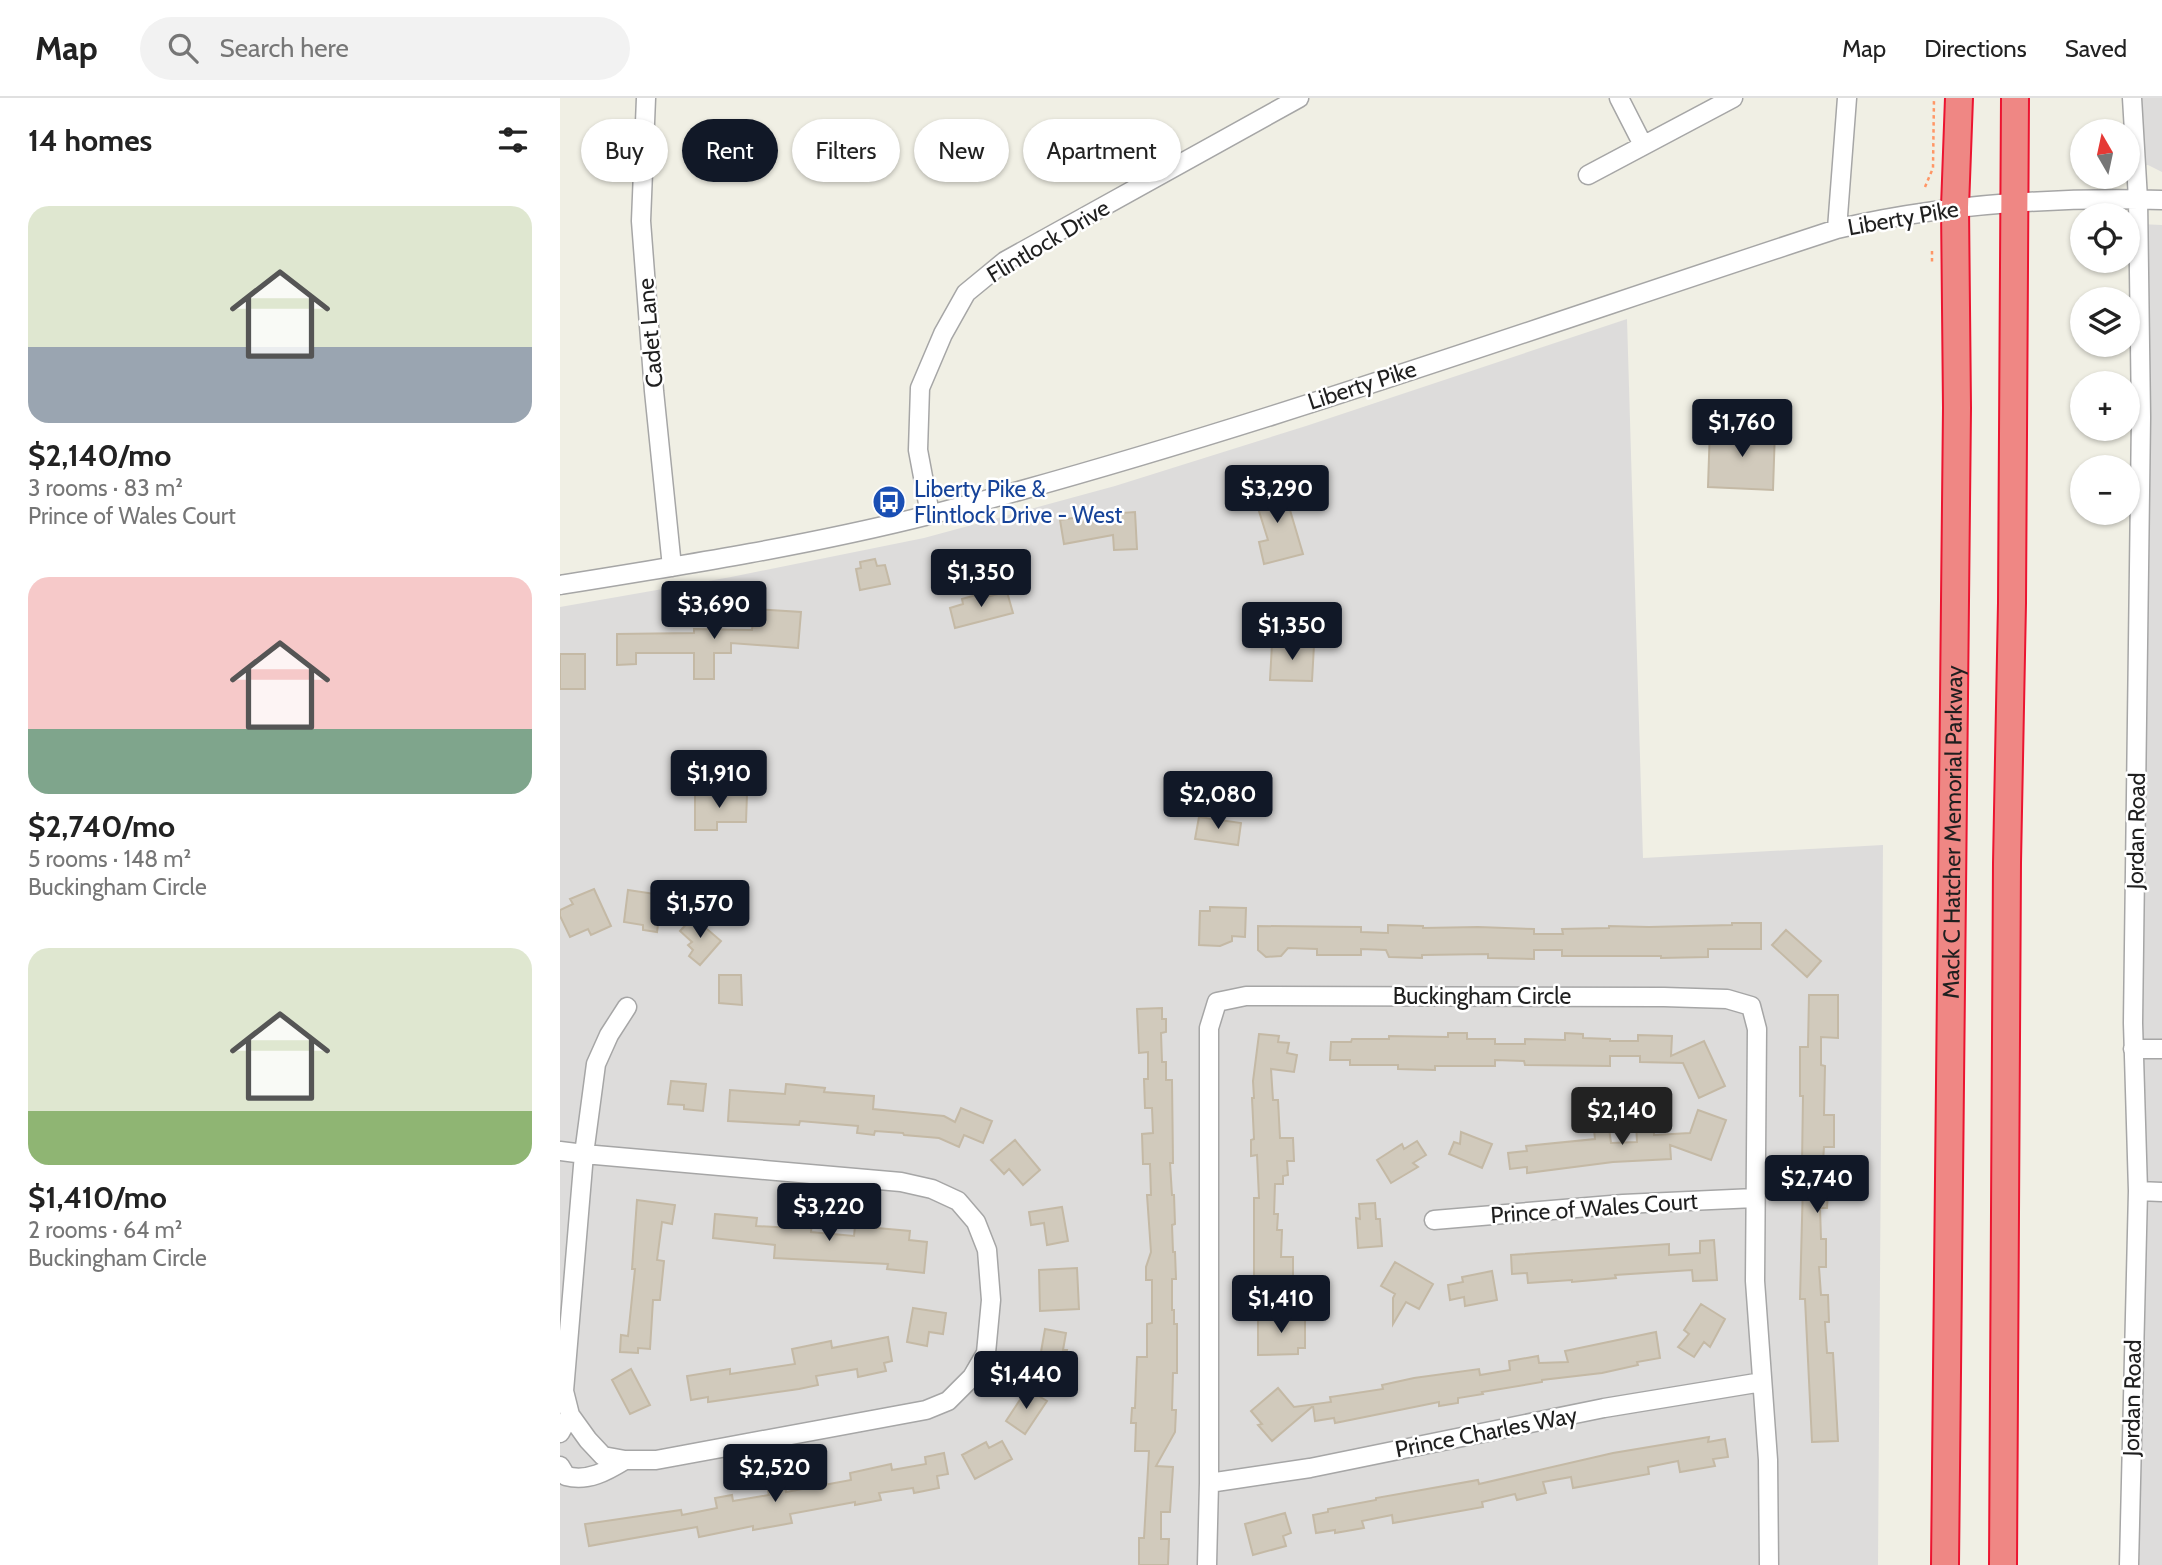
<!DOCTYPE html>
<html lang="en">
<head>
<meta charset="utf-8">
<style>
  body { margin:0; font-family:Cabin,sans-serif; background:#f2f2f2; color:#222; height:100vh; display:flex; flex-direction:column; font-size:26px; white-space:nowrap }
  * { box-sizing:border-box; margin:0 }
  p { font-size:23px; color:#767676 }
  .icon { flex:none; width:38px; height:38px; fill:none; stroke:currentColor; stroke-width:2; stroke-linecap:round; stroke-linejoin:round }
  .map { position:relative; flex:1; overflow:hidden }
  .panel { display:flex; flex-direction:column; background:#fff; width:560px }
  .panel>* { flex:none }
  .hud { position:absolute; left:21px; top:21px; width:665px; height:63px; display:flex; gap:14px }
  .needle { width:46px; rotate:351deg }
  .tools { position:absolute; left:1510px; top:21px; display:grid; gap:14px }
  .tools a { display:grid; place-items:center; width:70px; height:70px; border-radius:50%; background:#fff; box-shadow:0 2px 5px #0004; font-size:35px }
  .price { position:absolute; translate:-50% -60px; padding:0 16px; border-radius:7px; background:#111827; color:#fff; font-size:23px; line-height:46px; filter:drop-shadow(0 2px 4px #0008) }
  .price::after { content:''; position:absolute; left:50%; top:42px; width:21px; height:16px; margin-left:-10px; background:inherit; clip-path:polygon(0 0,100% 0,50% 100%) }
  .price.selected { background:#222; color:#fff }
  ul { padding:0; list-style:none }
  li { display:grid; align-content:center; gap:14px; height:371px; padding:0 28px }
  li span { display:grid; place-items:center; height:217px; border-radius:21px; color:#555 }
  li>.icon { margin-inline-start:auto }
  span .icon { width:126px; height:126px; fill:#fffc; stroke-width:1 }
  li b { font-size:30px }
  h2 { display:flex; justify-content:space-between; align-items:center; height:84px; padding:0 28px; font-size:30px }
  .pill { padding:0 24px; border-radius:32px; background:#fff; box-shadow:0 2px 5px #0004; font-size:24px; line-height:63px }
  .pill.selected { background:#111827; color:#fff }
  header { display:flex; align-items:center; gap:42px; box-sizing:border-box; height:98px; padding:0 35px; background:#fff; border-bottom:2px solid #e0e0e0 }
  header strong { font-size:33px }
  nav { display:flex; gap:38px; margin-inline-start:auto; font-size:24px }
  .search { width:490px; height:63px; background:#f2f2f2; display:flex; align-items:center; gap:18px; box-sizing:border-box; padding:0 24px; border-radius:38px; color:#767676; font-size:26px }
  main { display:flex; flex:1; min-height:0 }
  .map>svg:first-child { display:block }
  .residential { fill:#dddcdb }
  .building { fill:#d1cabc; stroke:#c4b9a5; stroke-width:2 }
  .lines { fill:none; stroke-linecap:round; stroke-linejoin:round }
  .minor-casing { stroke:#a6a6a6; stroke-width:21 }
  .highway-casing { stroke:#ec1430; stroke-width:30 }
  .path { stroke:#ff9666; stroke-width:2.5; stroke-dasharray:3.5 3.5; stroke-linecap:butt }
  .minor { stroke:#fff; stroke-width:18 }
  .highway { stroke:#ef8784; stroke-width:26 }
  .labels { text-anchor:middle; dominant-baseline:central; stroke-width:5; stroke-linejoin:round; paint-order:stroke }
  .street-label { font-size:23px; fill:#1f1f1f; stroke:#fff }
  .transit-label { font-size:23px; fill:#164399; stroke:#fff; text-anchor:start }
</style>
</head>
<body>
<header>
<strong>Map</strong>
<div class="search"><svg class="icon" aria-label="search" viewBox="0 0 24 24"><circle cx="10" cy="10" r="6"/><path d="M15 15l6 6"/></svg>Search here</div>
<nav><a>Map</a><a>Directions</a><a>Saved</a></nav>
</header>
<main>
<section class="panel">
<h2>14 homes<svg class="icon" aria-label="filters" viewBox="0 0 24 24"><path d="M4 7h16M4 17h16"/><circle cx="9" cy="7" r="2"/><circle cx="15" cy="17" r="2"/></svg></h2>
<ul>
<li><span style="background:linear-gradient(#dfe7d0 65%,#9aa5b1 0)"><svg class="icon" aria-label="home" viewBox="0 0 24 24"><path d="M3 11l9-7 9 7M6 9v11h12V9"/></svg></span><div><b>$2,140/mo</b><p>3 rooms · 83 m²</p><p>Prince of Wales Court</p></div></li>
<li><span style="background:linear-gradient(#f6c9c9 70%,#7fa58c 0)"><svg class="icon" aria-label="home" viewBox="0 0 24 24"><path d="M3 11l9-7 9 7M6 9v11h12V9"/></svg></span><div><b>$2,740/mo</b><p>5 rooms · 148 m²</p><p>Buckingham Circle</p></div></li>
<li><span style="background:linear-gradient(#dfe7d0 75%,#8fb573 0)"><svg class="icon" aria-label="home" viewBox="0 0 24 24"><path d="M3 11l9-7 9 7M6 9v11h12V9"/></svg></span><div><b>$1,410/mo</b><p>2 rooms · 64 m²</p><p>Buckingham Circle</p></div></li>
</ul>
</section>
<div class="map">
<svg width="1602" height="1467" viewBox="0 0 1602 1467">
  <rect width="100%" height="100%" fill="#f0efe4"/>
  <path class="residential" d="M1572,0h30v74l-14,-7 -12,1z
    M1579,126l23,1v1340h-30z
    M1067,221l16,539 240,-13 -5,720h-1318v-958l171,-30 193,-39 191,-52 191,-60z"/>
  <path class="building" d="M1150,329l65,3 -2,60 -65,-3z
    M722,385l21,71 -39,10 -5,-22 9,-2 -15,-48z
    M575,414l2,37 -23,1 -1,-15 -49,9 -4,-24 32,-5z
    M315,461l2,7 8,-1 5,19 -30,6 -4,-21 5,-1 -1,-6z
    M447,494l6,21 -58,15 -5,-20 13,-4 -1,-5 14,-4 1,4z
    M194,511l47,3 -3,36 -67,-5v10h-17v26h-20v-26h-58v11l-19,1v-31l77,-1v-4l58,1z
    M712,546l42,1 -2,36 -42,-1z
    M0,556h25v35h-25z
    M135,696h52l-1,28h-29v8h-22z
    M639,719l42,6 -3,22 -43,-6z
    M34,791l17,37 -20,9 -3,-6 -18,8 -10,-21v-6l13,-6 -3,-5z
    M68,792l34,5 -5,37 -14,-2v-5l-19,-3z
    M650,809l36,1 -1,29 -13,-1v5l-12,5 -21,-1 1,-34h10z
    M133,819l28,24 -21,24 -11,-9 4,-6 -5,-5 4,-3 -12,-11z
    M1172,825h29v26h-53v8l-47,1v-2h-99v-6h-28v9l-46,-1v-4l-66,1v3l-33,-1 -3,-7 -25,-1v6h-44v-6l-29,-1 -7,8 -15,1 -8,-7v-24l103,1v5l27,1v-8l35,1v2l55,-1 56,2v5h29l-1,-5 47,-1v-2l40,1 83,-2z
    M1226,832l35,31 -14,16 -35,-32z
    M159,877h22l1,30 -23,-2z
    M1249,897h29v43l-17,-1v28l4,1 -1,49h10v32h-10l-2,31 7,1 -2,29h-7l1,31h5v28h-7l2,28h7l1,27h-4l2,31h6l5,88 -26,1 -7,-143h-5l3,-118 -4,1 1,-18h2l1,-68h-3v-49h8z
    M602,910v11h4v13l-5,1 1,29h4v18h6l1,83h-3l2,32h2l1,29 -3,1 1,27h2l1,27h-4v31h2v14h3v49h-4l-1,37h4l-1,22 -19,34 17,1 -3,45h-9v27h8l-1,26h-29v-27h5l5,-87h-14l1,-28h-5l1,-15h3l2,-51h10v-33l5,-1v-43h-6v-13l5,-15 -4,-57h4l-1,-31h-7l-1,-30 11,-1 -1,-25h-7l-1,-29h4v-27l-9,1 -2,-44z
    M888,935h19v6h28v5h30v-5l40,1v-7l18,1v4l27,1v2h28v-6l34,1 -1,20 33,-15 21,45 -26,12 -16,-35 -43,-1v-6h-30v10l-85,-1 -1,-4 -29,-1v6h-60v4l-37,-1v-4h-48v-5h-20l1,-18h20l1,-3h37v-3l59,1z
    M699,936l20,2 -1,6 11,1 -2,10 10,2 -3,17 -23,-3 2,31h5l2,38h13l1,23h-7l1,14 -5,1v8h-8l-1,30h4l-1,16h5l-1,27h12v34h-35v-15h-4v-78h5l-2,-43 -6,1v-16l3,-1 -2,-41h2l-1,-17z
    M111,983l35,3 -3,27 -19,-2v-4l-16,-1z
    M226,986l39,4 -1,4 50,4 -1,13 71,7 11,6 6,-14 31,13 -9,22 -19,-8 -5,12 -20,-9 -35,-3 -1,-2 -28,-2 -1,4 -17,-2 1,-7 -58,-5 -1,4 -71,-4 2,-31 55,4z
    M1138,1012l28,10 -15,40 -41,-15 1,14 -58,3 -86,11v-6l-17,2 -2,-16 19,-2 -1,-5 69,-7 -1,-9 15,-2 2,15 26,-1 -1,-19 18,-1v13l36,-2z
    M901,1034l31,12 -10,24 -33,-14 5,-12 6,2z
    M455,1042l25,30 -17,15 -14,-16 -5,5 -13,-14z
    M857,1043l9,14 -13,8 5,4 -27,16 -14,-23 25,-16 2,5z
    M77,1102l38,5 -3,19 -10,-2 -5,38 7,1 -4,39h-7l-3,49 -12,-1v5l-18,-1 1,-17 7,1 7,-67h-3z
    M815,1105l1,16h4l2,27 -24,2 -2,-30 4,1 -1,-15z
    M502,1109l6,34 -21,4 -3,-22 -13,2 -2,-13z
    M155,1116l42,4 -1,8 38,2 1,-8 17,1 -1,11 43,4 1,-10 55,5 -1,9 18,2 -3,31 -37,-4 1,-5 -114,-6 1,-13 -62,-7z
    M1154,1142l3,40 -24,1 -1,-11 -77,5 1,3 -44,4v-2l-44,3 -1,-10 -15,1 -1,-19 158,-11v11l31,-2v-12z
    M835,1164l38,22 -14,25 -13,-7 -13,22v-26l2,-4 -14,-8z
    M517,1170l2,41 -39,2 -1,-41z
    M932,1173l5,29 -32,6 -1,-9 -14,3 -2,-15 15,-3 -1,-5z
    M1141,1206l24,15 -15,28 -6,-5 -10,15 -16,-10 11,-13 -5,-4z
    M353,1210l33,5 -3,21 -14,-2 -2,14 -20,-4z
    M726,1219h19v31h-7v6l-40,1v-37z
    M485,1231l21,4 -3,17h4l-4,23 -25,-4z
    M1096,1234l4,26 -23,4 1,3 -36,8 -60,7v2l-60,10 1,2 -25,4v5l-19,3v-4l-104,21 -1,-5 -19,3 -2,-15 -41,35 -14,-16 4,-1 -11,-13 27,-23 16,19 37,-5 -1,-5 53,-8 -1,-4 32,-7 65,-9 1,6 30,-5 -1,-9 29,-5 1,7 29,-1 -3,-11z
    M328,1239l4,24 -8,2 2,8 -28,6 -1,-8 -41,7 2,9 -19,4 -91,13v-5l-17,3 -4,-24 43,-7v5l65,-10 -3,-15 39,-8 1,7z
    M71,1271l19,36 -20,9 -18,-34z
    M467,1291l20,12 -22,33 -19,-13z
    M1149,1339l-1,5 17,-3 3,18 -15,2 2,7 -35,6 -2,-11 -30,6 1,7 -76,14 -2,-11 -28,5 3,11 -29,7 -2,-6 -33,8 1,5 -90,16 -1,-8 -30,6 2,7 -29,5v-3l-19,3 -3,-18 15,-3v-3l48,-9v-2l102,-18 1,4 134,-31z
    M442,1343l10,18 -37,20 -13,-24 24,-13 3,6z
    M384,1355l4,21 -11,2 2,12 -25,5 -1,-5 -34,5 2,7 -26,5v-3l-65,12 2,9 -39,7v-4l-54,11 -2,-10 -108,19 -4,-22 96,-14 1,5 35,-7 -2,-10 17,-3 1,6 36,-6 -2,-9 18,-3 1,9 65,-12 -1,-7 41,-9 1,6 34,-6 -1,-7z
    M725,1415l6,20 -8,3 3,10 -33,9 -8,-31z"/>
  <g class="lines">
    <defs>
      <path id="minor" d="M86,0l-5,123 13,170 18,176
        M1059,0l24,47
        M1028,77l145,-77
        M1277,131l10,-131
        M370,416l-12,-64 2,-62 23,-54 23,-41 39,-32 294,-163
        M0,487c125,-20 251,-40 373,-71 305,-79 604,-187 904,-285 106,-25 216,-32 325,-29
        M1573,951h29
        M0,1053l24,3 12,-90 13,-29 18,-28
        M24,1056l317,28 31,7 26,12 18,21 11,28 4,50 -5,53 -14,24 -24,24 -22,9 -270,50h-31l-22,-4 -15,-16 -18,-25 -6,-24z
        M1578,1093l24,1
        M874,1122l189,-16 132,-6
        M0,1335l10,-18
        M0,1368l6,10c22,6 41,-5 59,-16
        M649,1385l101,-15 294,-60 158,-26
        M647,1467l2,-82v-455l8,-26 29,-6 418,1 63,2 24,7 6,23 -2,252 13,179 1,105
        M1569,1467l9,-374 -5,-168 8,-606 -3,-218 -6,-101"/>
      <g id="highway">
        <path id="s1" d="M1385,1467l12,-1157 -2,-201 4,-109"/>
        <path d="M1443,1467l4,-702 5,-260 3,-505"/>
      </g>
    </defs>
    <use href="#minor" class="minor-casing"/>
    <use href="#highway" class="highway-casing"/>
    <path class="path" d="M1365,89l8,-19 1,-70
      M1372,153v12"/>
    <use href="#minor" class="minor"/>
    <use href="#highway" class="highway"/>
  </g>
  <defs>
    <symbol id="bus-disc" viewBox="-11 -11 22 22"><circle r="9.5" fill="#1a4fb4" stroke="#fff"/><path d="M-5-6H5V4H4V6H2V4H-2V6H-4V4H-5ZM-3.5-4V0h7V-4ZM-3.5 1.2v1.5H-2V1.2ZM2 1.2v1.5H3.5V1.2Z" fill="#fff"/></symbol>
  </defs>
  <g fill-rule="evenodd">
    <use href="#bus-disc" x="310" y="385" width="38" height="38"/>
  </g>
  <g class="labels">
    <g class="street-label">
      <text transform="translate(1343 120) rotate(-10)">Liberty Pike</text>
      <text transform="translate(488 143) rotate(-31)">Flintlock Drive</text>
      <text transform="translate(90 235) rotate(-95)">Cadet Lane</text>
      <text transform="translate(802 287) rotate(-18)">Liberty Pike</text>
      <text stroke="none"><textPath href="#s1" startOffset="733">Mack C Hatcher Memorial Parkway</textPath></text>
      <text transform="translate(1576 733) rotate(-89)">Jordan Road</text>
      <text x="922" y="898">Buckingham Circle</text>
      <text transform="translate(1034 1110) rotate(-4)">Prince of Wales Court</text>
      <text transform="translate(1572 1300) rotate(-89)">Jordan Road</text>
      <text transform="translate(926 1334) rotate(-11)">Prince Charles Way</text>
    </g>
    <g class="transit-label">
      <text x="354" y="391">Liberty Pike &amp;<tspan x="354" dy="26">Flintlock Drive - West</tspan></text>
    </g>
  </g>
</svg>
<div class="tools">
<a><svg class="needle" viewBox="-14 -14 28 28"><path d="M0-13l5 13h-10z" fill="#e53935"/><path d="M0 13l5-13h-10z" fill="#767676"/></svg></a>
<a><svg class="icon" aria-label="locate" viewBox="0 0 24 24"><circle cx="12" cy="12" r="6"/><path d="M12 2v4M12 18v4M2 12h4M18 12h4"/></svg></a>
<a><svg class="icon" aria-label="layers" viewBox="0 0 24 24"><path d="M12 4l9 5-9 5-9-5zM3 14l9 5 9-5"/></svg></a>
<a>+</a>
<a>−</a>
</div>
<b class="price" style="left:1182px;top:361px">$1,760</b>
<b class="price" style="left:717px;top:427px">$3,290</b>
<b class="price" style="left:421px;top:511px">$1,350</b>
<b class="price" style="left:154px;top:543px">$3,690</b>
<b class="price" style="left:732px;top:564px">$1,350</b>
<b class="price" style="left:159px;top:712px">$1,910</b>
<b class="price" style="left:658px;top:733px">$2,080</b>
<b class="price" style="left:140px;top:842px">$1,570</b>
<b class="price selected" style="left:1062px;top:1049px">$2,140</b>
<b class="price" style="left:1257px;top:1117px">$2,740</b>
<b class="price" style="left:269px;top:1145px">$3,220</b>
<b class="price" style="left:721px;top:1237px">$1,410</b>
<b class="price" style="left:466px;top:1313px">$1,440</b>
<b class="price" style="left:215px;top:1406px">$2,520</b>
<div class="hud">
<a class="pill">Buy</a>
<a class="pill selected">Rent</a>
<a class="pill">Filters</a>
<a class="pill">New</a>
<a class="pill">Apartment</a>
</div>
</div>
</main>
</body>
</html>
